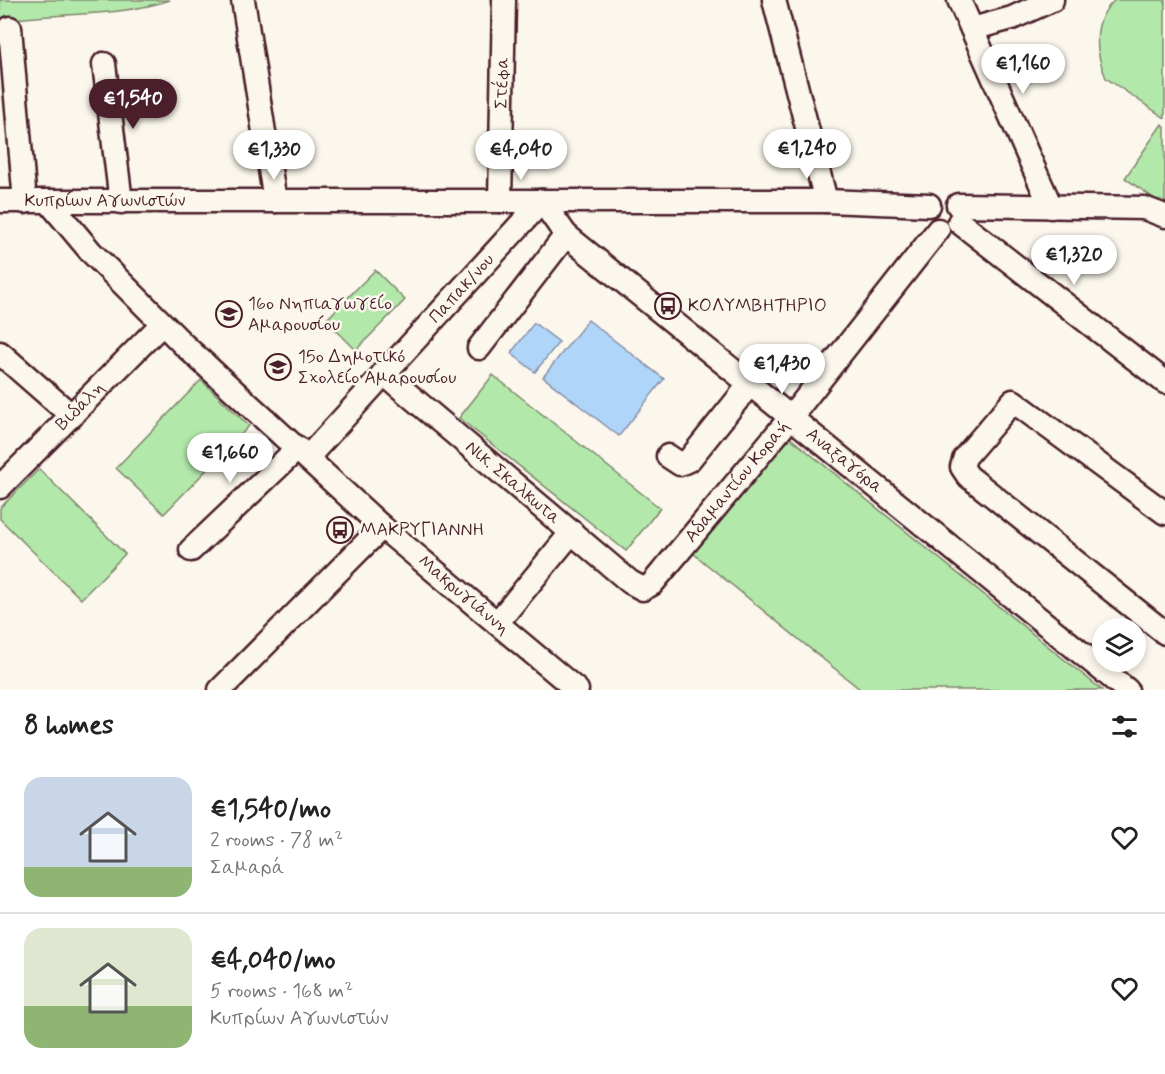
<!DOCTYPE html>
<html lang="en">
<head>
<meta charset="utf-8">
<style>
  body { margin:0; font-family:Mynerve,sans-serif; background:#f2f2f2; color:#222; height:100vh; display:flex; flex-direction:column; font-size:22px; white-space:nowrap }
  * { box-sizing:border-box; margin:0 }
  p { font-size:20px; color:#767676 }
  .icon { flex:none; width:33px; height:33px; fill:none; stroke:currentColor; stroke-width:2; stroke-linecap:round; stroke-linejoin:round }
  .map { position:relative; height:690px; overflow:hidden }
  .details { display:flex; flex-direction:column; background:#fff; flex:1 }
  .details>* { flex:none }
  .tools { position:absolute; left:1092px; top:618px; display:grid; gap:12px }
  .tools a { display:grid; place-items:center; width:54px; height:54px; border-radius:50%; background:#fff; box-shadow:0 3px 9px #0003; font-size:30px }
  .price { position:absolute; translate:-50% -51px; padding:0 14px; border-radius:21px; background:#fff; color:#222; font-size:20px; line-height:39px; filter:drop-shadow(0 2px 3px #0008) }
  .price::after { content:''; position:absolute; left:50%; top:36px; width:18px; height:14px; margin-left:-9px; background:inherit; clip-path:polygon(0 0,100% 0,50% 100%) }
  .price.current { background:#4a1f2b; color:#fff }
  ul { padding:0; list-style:none }
  li { display:flex; align-items:center; gap:18px; height:150px; padding:0 24px }
  li+li { border-top:2px solid #e0e0e0 }
  li span { display:grid; place-items:center; flex:none; width:168px; height:120px; border-radius:18px; color:#555 }
  li>.icon { margin-inline-start:auto }
  span .icon { width:72px; height:72px; fill:#fffc; stroke-width:1 }
  li b { font-size:26px }
  h2 { display:flex; justify-content:space-between; align-items:center; height:72px; padding:0 24px; font-size:26px }
  .map>svg:first-child { display:block }
  .green { fill:#b2e9ab; stroke:#7e846b; stroke-width:1.5 }
  .water { fill:#afd6f9; stroke:#878da7; stroke-width:1.5 }
  .lines { fill:none; stroke-linecap:round; stroke-linejoin:round }
  .minor-casing { stroke:#4a1f2b; stroke-width:27 }
  .minor { stroke:#fbf7ec; stroke-width:22 }
  .labels { text-anchor:middle; dominant-baseline:central; stroke-width:5; stroke-linejoin:round; paint-order:stroke }
  .street-label { font-size:18px; fill:#4a1f2b; stroke:#fbf7ec }
  .poi-label { font-size:18px; fill:#4a1f2b; stroke:#fbf7ec; text-anchor:start }
</style>
</head>
<body>
<div class="map">
<svg width="1165" height="690" viewBox="0 0 1165 690">
  <rect width="100%" height="100%" fill="#fbf7ec"/>
  <filter id="ink" filterUnits="userSpaceOnUse"><feTurbulence type="fractalNoise" baseFrequency=".0167" numOctaves="2"/><feDisplacementMap in="SourceGraphic" scale="12" xChannelSelector="R" yChannelSelector="G"/><feConvolveMatrix kernelMatrix="1 2 1 2 8 2 1 2 1" color-interpolation-filters="sRGB"/></filter>
  <g filter="url(#ink)">
    <path class="green" d="M0,0h170c-54,18 -114,12 -170,21z
      M1115,0h50v118l-59,-40c-11,-27 -15,-57 9,-78z
      M1162,124l3,3v79l-40,-28z
      M375,270l30,30 -49,50 -30,-30z
      M493,375l167,133 -34,43 -167,-133z
      M201,380l48,46 -85,88 -48,-46z
      M788,436l314,254h-241l-172,-140z
      M39,469l86,85 -44,45 -81,-80v-11z"/>
    <path class="water" d="M588,320l76,59 -45,57 -76,-59z
      M534,323l25,19 -24,30 -24,-19z"/>
    <g class="lines">
      <defs>
        <g id="minor">
          <path d="M243,0l32,201"/>
          <path d="M774,0l52,201"/>
          <path d="M959,0l92,207"/>
          <path d="M10,28l15,174"/>
          <path d="M972,29l40,-11 40,-18"/>
          <path d="M104,64l17,138"/>
          <path id="s1" d="M0,201h826l103,4"/>
          <path id="s2" d="M500,201l4,-201"/>
          <path id="s3" d="M542,201l24,34 561,455"/>
          <path id="s4" d="M49,202l42,50 93,93 198,182 195,163"/>
          <path d="M958,205l186,3 21,8"/>
          <path d="M959,222l206,160"/>
          <path d="M479,348l87,-113"/>
          <path d="M0,353l72,63"/>
          <path id="s5" d="M383,373l247,209 13,7 9,-5 139,-167 147,-187"/>
          <path d="M668,456l12,8 9,-4 61,-76"/>
          <path id="s6" d="M308,457l234,-256"/>
          <path id="s7" d="M0,487l162,-163"/>
          <path d="M1165,513l-152,-112 -48,56 -3,10 6,9 197,157"/>
          <path d="M191,550l107,-102"/>
          <path d="M497,623l75,-91"/>
          <path d="M220,690l162,-163"/>
        </g>
      </defs>
      <use href="#minor" class="minor-casing"/>
      <use href="#minor" class="minor"/>
    </g>
  </g>
  <defs>
    <symbol id="bus-ring" viewBox="-11 -11 22 22"><circle r="9.5" fill="#fbf7ec" stroke="#4a1f2b" stroke-width="1.5"/><path d="M-5-6H5V4H4V6H2V4H-2V6H-4V4H-5ZM-3.5-4V0h7V-4ZM-3.5 1.2v1.5H-2V1.2ZM2 1.2v1.5H3.5V1.2Z" fill="#4a1f2b"/></symbol>
    <symbol id="school-ring" viewBox="-11 -11 22 22"><circle r="9.5" fill="#fbf7ec" stroke="#4a1f2b" stroke-width="1.5"/><path d="M0-5L7-2L0 1L-7-2ZM-4 1L0 2.5L4 1V4Q0 6-4 4Z" fill="#4a1f2b"/></symbol>
  </defs>
  <g fill-rule="evenodd">
    <use href="#bus-ring" x="653" y="291" width="30" height="30"/>
    <use href="#school-ring" x="214" y="299" width="30" height="30"/>
    <use href="#school-ring" x="263" y="352" width="30" height="30"/>
    <use href="#bus-ring" x="325" y="515" width="30" height="30"/>
  </g>
  <g class="labels">
    <g class="street-label">
      <text stroke="none"><textPath href="#s2" startOffset="118">Στέφα</textPath></text>
      <text stroke="none"><textPath href="#s1" startOffset="105">Κυπρίων Αγωνιστών</textPath></text>
      <text stroke="none"><textPath href="#s6" startOffset="228">Παπακ/νου</textPath></text>
      <text stroke="none"><textPath href="#s7" startOffset="114">Βιδάλη</textPath></text>
      <text stroke="none"><textPath href="#s3" startOffset="400">Αναξαγόρα</textPath></text>
      <text stroke="none"><textPath href="#s5" startOffset="170">Νικ. Σκαλκωτα</textPath></text>
      <text stroke="none"><textPath href="#s5" startOffset="482">Αδαμαντίου Κοραή</textPath></text>
      <text stroke="none"><textPath href="#s4" startOffset="572">Μακρυγιάννη</textPath></text>
    </g>
    <g class="poi-label">
      <text x="248" y="304">16ο Νηπιαγωγείο<tspan x="248" dy="21">Αμαρουσίου</tspan></text>
      <text x="688" y="306">ΚΟΛΥΜΒΗΤΗΡΙΟ</text>
      <text x="298" y="357">15ο Δημοτικό<tspan x="298" dy="21">Σχολείο Αμαρουσίου</tspan></text>
      <text x="360" y="530">ΜΑΚΡΥΓΙΑΝΝΗ</text>
    </g>
  </g>
</svg>
<div class="tools">
<a><svg class="icon" aria-label="layers" viewBox="0 0 24 24"><path d="M12 4l9 5-9 5-9-5zM3 14l9 5 9-5"/></svg></a>
</div>
<b class="price" style="left:1023px;top:95px">€1,160</b>
<b class="price current" style="left:133px;top:130px">€1,540</b>
<b class="price" style="left:807px;top:180px">€1,240</b>
<b class="price" style="left:274px;top:181px">€1,330</b>
<b class="price" style="left:521px;top:181px">€4,040</b>
<b class="price" style="left:1074px;top:286px">€1,320</b>
<b class="price" style="left:782px;top:395px">€1,430</b>
<b class="price" style="left:230px;top:484px">€1,660</b>
</div>
<section class="details">
<h2>8 homes<svg class="icon" aria-label="filters" viewBox="0 0 24 24"><path d="M4 7h16M4 17h16"/><circle cx="9" cy="7" r="2"/><circle cx="15" cy="17" r="2"/></svg></h2>
<ul>
<li><span style="background:linear-gradient(#c9d6e8 75%,#8fb573 0)"><svg class="icon" aria-label="home" viewBox="0 0 24 24"><path d="M3 11l9-7 9 7M6 9v11h12V9"/></svg></span><div><b>€1,540/mo</b><p>2 rooms · 78 m²</p><p>Σαμαρά</p></div><svg class="icon" aria-label="heart" viewBox="0 0 24 24"><path d="M12 20l-8-8c-3-5 5-10 8-4 3-6 11-1 8 4z"/></svg></li>
<li><span style="background:linear-gradient(#dfe7d0 65%,#8fb573 0)"><svg class="icon" aria-label="home" viewBox="0 0 24 24"><path d="M3 11l9-7 9 7M6 9v11h12V9"/></svg></span><div><b>€4,040/mo</b><p>5 rooms · 168 m²</p><p>Κυπρίων Αγωνιστών</p></div><svg class="icon" aria-label="heart" viewBox="0 0 24 24"><path d="M12 20l-8-8c-3-5 5-10 8-4 3-6 11-1 8 4z"/></svg></li>
</ul>
</section>
</body>
</html>
